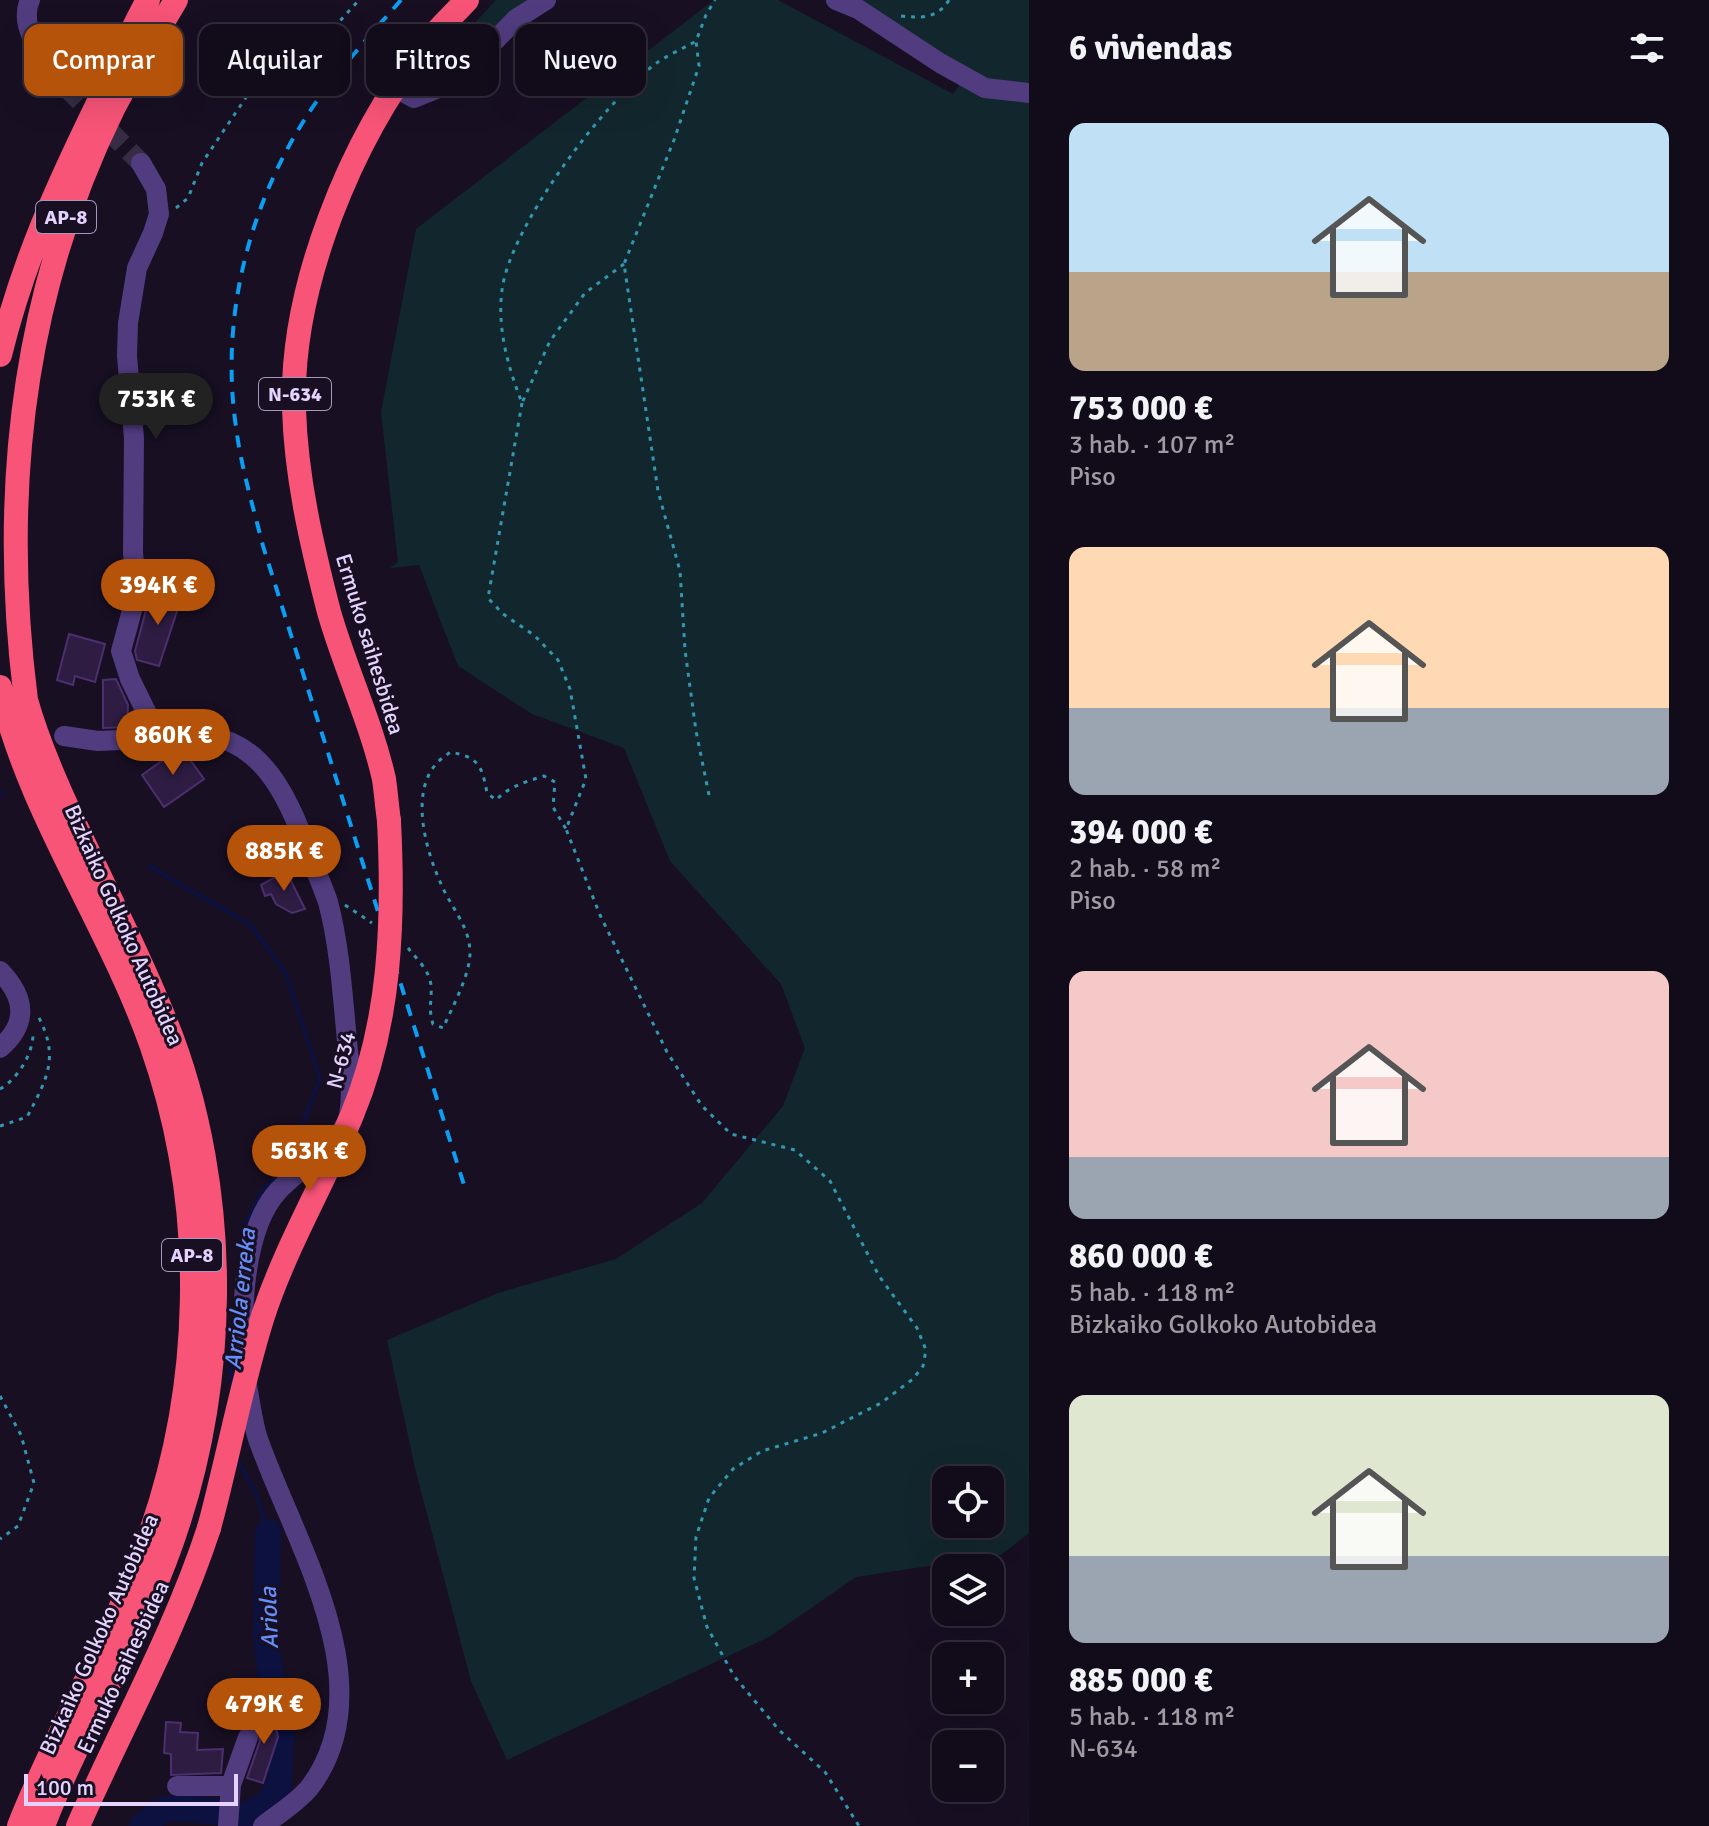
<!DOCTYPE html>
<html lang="es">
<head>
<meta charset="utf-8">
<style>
  body { margin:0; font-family:Signika,sans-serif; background:#1b1423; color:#f1f3f6; height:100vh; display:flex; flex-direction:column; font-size:30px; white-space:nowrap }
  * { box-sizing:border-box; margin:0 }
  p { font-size:26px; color:#9c9ba2 }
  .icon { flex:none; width:44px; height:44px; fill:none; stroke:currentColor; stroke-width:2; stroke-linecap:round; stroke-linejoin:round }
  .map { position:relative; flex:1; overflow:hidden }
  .side { display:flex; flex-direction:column; background:#120b1a; width:680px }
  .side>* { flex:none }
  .guide { position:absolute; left:24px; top:24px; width:760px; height:72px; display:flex; gap:16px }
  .fabs { position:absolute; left:932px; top:1466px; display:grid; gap:16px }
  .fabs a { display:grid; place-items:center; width:72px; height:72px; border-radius:16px; background:#120b1a; box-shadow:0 8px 32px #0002,0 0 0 2px #312b39; font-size:40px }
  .scale { position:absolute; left:24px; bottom:20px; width:214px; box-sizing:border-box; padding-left:8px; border:4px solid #e3d3fd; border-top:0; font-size:22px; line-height:28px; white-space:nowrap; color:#e3d3fd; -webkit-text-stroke:6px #180f23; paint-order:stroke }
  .price { position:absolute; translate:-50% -68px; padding:0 18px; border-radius:28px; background:#b45309; color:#fff; font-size:26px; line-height:52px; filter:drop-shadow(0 2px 4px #0008) }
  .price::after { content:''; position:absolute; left:50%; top:48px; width:24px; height:18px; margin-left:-12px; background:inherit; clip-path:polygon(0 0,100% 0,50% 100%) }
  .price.selected { background:#222; color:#fff }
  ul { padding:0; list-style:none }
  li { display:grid; align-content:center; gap:16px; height:424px; padding:0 40px }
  li span { display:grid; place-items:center; height:248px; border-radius:16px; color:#555 }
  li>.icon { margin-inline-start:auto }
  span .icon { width:144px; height:144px; fill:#fffc; stroke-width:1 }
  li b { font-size:34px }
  h2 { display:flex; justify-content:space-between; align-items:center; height:96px; padding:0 40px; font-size:34px }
  .chip { padding:0 28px; border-radius:16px; background:#120b1a; box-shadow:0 8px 32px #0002,0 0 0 2px #312b39; font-size:28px; line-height:72px }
  .chip.selected { background:#b45309; color:#fff }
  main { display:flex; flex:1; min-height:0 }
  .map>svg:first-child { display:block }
  .green { fill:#12272d; fill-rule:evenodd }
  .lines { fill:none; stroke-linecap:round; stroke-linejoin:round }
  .stream { stroke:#0c113f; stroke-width:4 }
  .river { stroke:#0c113f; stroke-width:26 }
  .building { fill:#2e1c43; stroke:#4c2f6e; stroke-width:2 }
  .minor-tunnel { stroke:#362c44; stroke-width:20; stroke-dasharray:20 10; stroke-linecap:butt }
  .path { stroke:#3497b0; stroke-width:3; stroke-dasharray:4 6; stroke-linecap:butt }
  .minor { stroke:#513c80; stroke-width:20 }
  .highway { stroke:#f75477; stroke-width:24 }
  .rail { stroke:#0b9ef2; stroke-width:4; stroke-dasharray:12 10; stroke-linecap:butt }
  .highway-bridge { stroke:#f75477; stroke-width:24 }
  .labels { text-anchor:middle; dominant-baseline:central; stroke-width:6; stroke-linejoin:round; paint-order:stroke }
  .shield { fill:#180f23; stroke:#a698bc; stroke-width:2 }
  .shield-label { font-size:20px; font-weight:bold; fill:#e3d3fd }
  .street-label { font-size:22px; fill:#e3d3fd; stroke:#180f23 }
  .water-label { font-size:24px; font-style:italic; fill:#668ef8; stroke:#180f23 }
</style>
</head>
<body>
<main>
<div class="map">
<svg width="1029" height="1826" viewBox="0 0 1029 1826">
  <rect width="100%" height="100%" fill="#180f23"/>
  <path class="green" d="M496,0h34l-81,71 -33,15z
    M714,0h64l175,94 15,-20 -108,-74h169v1533l-28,22 -145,22 -87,60 -262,123 -36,-79 -55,-209 -29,-132 111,-47 118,-34 86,-56 81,-97 22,-58 -24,-64 -111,-123 -46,-113 -92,-34 -74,-48 -39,-101 -29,3 8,-6 -17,-150 35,-183zM946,1480h44v44h-44z"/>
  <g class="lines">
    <path class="stream" d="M0,792l4,2
      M149,866l102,59 35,49 34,104 -32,85 -27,29 -15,32 -4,23
      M232,1387l-2,-19 3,-44
      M237,1459l19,34 12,39"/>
    <path class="river" d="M142,1826l22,-17h27l55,6 21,-11 12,-18 3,-57 -11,-52 -5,-41 2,-104"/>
  </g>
  <path class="building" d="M160,586l23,7 -24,73 -22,-6 -2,-9 11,-41 6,2z
    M69,634l36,10 -10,38 -20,-6 -2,9 -16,-5z
    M116,679l12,26 -1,22 -24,1v-48z
    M177,750h6l21,29 -40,28 -22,-32z
    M286,871l19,38 -13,4 -16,-9 -5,-10 -6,2 -4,-11z
    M263,1709l10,6 5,22 -15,46 -16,-5 13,-37 -2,-12 -6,-4z
    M166,1722l15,1 -1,9 18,1 -1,17 26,-1 -2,24 -50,2v-21l-7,-1z"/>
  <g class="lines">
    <path class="minor-tunnel" d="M66,87l75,76"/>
    <path class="path" d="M901,16c20,2 36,3 48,-16
      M176,208l12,-10 14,-35 65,-97 35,-35 36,-8 21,-23
      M624,264l-39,29 -35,48 -28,62c-14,-36 -25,-74 -20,-113 8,-64 104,-191 156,-228 12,-8 26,-14 38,-21
      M522,403l-34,195 15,16 31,21 24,25 12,29 16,90 -20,50 34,86 67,137 35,54 29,28 64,16 35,31 49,95 38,52 9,22 -3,16 -10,13 -32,24 -59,30 -60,18 -29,18 -24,29 -13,39 -2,41 13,49 27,49 45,54 46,42 34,54
      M709,795l-13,-64 -11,-81 -5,-79 -22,-80 -34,-227 50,-124 25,-74 -3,-25 10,-26 9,-15
      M345,905l27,18
      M408,948c9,11 22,23 23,38 1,16 -3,22 2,38l10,4c9,-20 27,-53 27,-75 0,-26 -18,-44 -28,-67 -15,-32 -33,-91 -6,-122 4,-5 10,-8 14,-12 29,5 32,14 37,41l9,7c14,-14 29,-18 48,-24l11,6 -2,25 13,22
      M0,1089c18,-10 34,-37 33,-57
      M0,1126l27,-9c20,-38 33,-60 11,-101
      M0,1396l21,39 13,48 -16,43 -18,13"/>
    <path class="minor" d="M30,0c-14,30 20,64 36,87
      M836,0l22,9 82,54 45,25 44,5
      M396,88l18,10 27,-11 23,-15 52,-53 30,-19
      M141,163l15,26 3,25 -6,19 -16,35 -9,55 -1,33 7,82 -1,115 4,39 -16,59 9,28 30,61
      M64,736l34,5 112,-5c59,10 81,71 100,120 6,16 13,31 18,46 11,42 14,85 18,128 2,27 8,58 3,85 -7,29 -51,54 -71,76 -38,41 -40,146 -30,200 3,16 5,33 10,48 35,101 129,246 52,348 -12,15 -32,27 -47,39
      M0,971c25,26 29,52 0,77
      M177,1786h54
      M228,1826l3,-41 17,-48"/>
    <path class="highway" d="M0,355c23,-94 58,-170 100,-256 16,-33 30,-67 48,-99
      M0,687c28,124 109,238 151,357 58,164 54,350 -9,512 -35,92 -87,178 -123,270
      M389,821c-2,-14 -3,-28 -5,-42 -13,-57 -39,-111 -55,-167 -17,-66 -33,-134 -35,-203 -4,-122 57,-270 132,-365 12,-15 27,-29 41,-44
      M43,1826c35,-91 87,-174 122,-265 32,-84 49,-174 50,-265 1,-93 -15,-190 -50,-276 -26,-66 -59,-129 -89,-194 -19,-40 -38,-83 -50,-126 -26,-204 -4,-406 87,-591 19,-37 42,-73 63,-109
      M78,1826c44,-100 97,-194 131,-298"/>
    <path class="rail" d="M401,0c-28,32 -57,64 -82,98 -67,94 -100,214 -83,329 5,40 17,79 27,119l201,639"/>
    <path class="highway-bridge" d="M209,1528c19,-70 32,-143 54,-212 23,-70 61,-133 89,-201 39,-93 42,-195 37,-294"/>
  </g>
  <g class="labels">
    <g class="shield">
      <rect x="36" y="201" width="60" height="32" rx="6"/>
      <rect x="259" y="378" width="72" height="32" rx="6"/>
      <rect x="162" y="1239" width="60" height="32" rx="6"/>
    </g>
    <g class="shield-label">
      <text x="66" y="217">AP-8</text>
      <text x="295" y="394">N-634</text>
      <text x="192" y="1255">AP-8</text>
    </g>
    <g class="street-label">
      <text transform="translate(370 644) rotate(73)">Ermuko saihesbidea</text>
      <text transform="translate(124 925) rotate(66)">Bizkaiko Golkoko Autobidea</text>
      <text transform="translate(341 1060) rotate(-75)">N-634</text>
      <text transform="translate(99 1634) rotate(-66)">Bizkaiko Golkoko Autobidea</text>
      <text transform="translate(123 1667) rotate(-65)">Ermuko saihesbidea</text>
    </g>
    <g class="water-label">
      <text transform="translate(240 1299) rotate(-84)">Arriola erreka</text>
      <text transform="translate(269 1618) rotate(-92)">Ariola</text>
    </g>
  </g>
</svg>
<div class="fabs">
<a><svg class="icon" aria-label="locate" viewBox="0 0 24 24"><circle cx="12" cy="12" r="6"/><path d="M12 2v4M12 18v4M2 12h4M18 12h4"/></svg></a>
<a><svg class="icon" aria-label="layers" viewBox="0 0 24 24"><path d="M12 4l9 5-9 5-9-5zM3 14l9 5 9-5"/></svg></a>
<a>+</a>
<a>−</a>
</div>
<div class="scale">100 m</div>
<b class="price selected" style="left:156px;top:441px">753K €</b>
<b class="price" style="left:158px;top:627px">394K €</b>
<b class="price" style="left:173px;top:777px">860K €</b>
<b class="price" style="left:284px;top:893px">885K €</b>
<b class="price" style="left:309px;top:1193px">563K €</b>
<b class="price" style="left:264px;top:1746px">479K €</b>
<div class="guide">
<a class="chip selected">Comprar</a>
<a class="chip">Alquilar</a>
<a class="chip">Filtros</a>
<a class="chip">Nuevo</a>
</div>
</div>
<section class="side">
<h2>6 viviendas<svg class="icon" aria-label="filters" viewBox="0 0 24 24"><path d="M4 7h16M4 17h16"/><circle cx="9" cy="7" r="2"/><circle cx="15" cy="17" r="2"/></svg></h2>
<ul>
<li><span style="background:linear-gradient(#bfe0f5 60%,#b9a48a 0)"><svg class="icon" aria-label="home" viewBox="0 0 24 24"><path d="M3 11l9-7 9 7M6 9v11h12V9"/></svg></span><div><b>753 000 €</b><p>3 hab. · 107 m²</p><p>Piso</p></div></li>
<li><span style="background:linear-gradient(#ffd9b3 65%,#9aa5b1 0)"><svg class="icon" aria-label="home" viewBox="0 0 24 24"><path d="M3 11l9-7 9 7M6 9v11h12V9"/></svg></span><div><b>394 000 €</b><p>2 hab. · 58 m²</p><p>Piso</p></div></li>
<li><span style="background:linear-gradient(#f6c9c9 75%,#9aa5b1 0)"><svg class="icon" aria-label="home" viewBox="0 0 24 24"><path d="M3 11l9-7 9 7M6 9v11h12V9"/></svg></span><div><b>860 000 €</b><p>5 hab. · 118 m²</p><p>Bizkaiko Golkoko Autobidea</p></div></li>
<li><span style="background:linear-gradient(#dfe7d0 65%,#9aa5b1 0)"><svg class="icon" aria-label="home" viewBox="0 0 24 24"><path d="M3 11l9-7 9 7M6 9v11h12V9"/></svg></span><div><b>885 000 €</b><p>5 hab. · 118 m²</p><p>N-634</p></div></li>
</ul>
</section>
</main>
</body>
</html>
